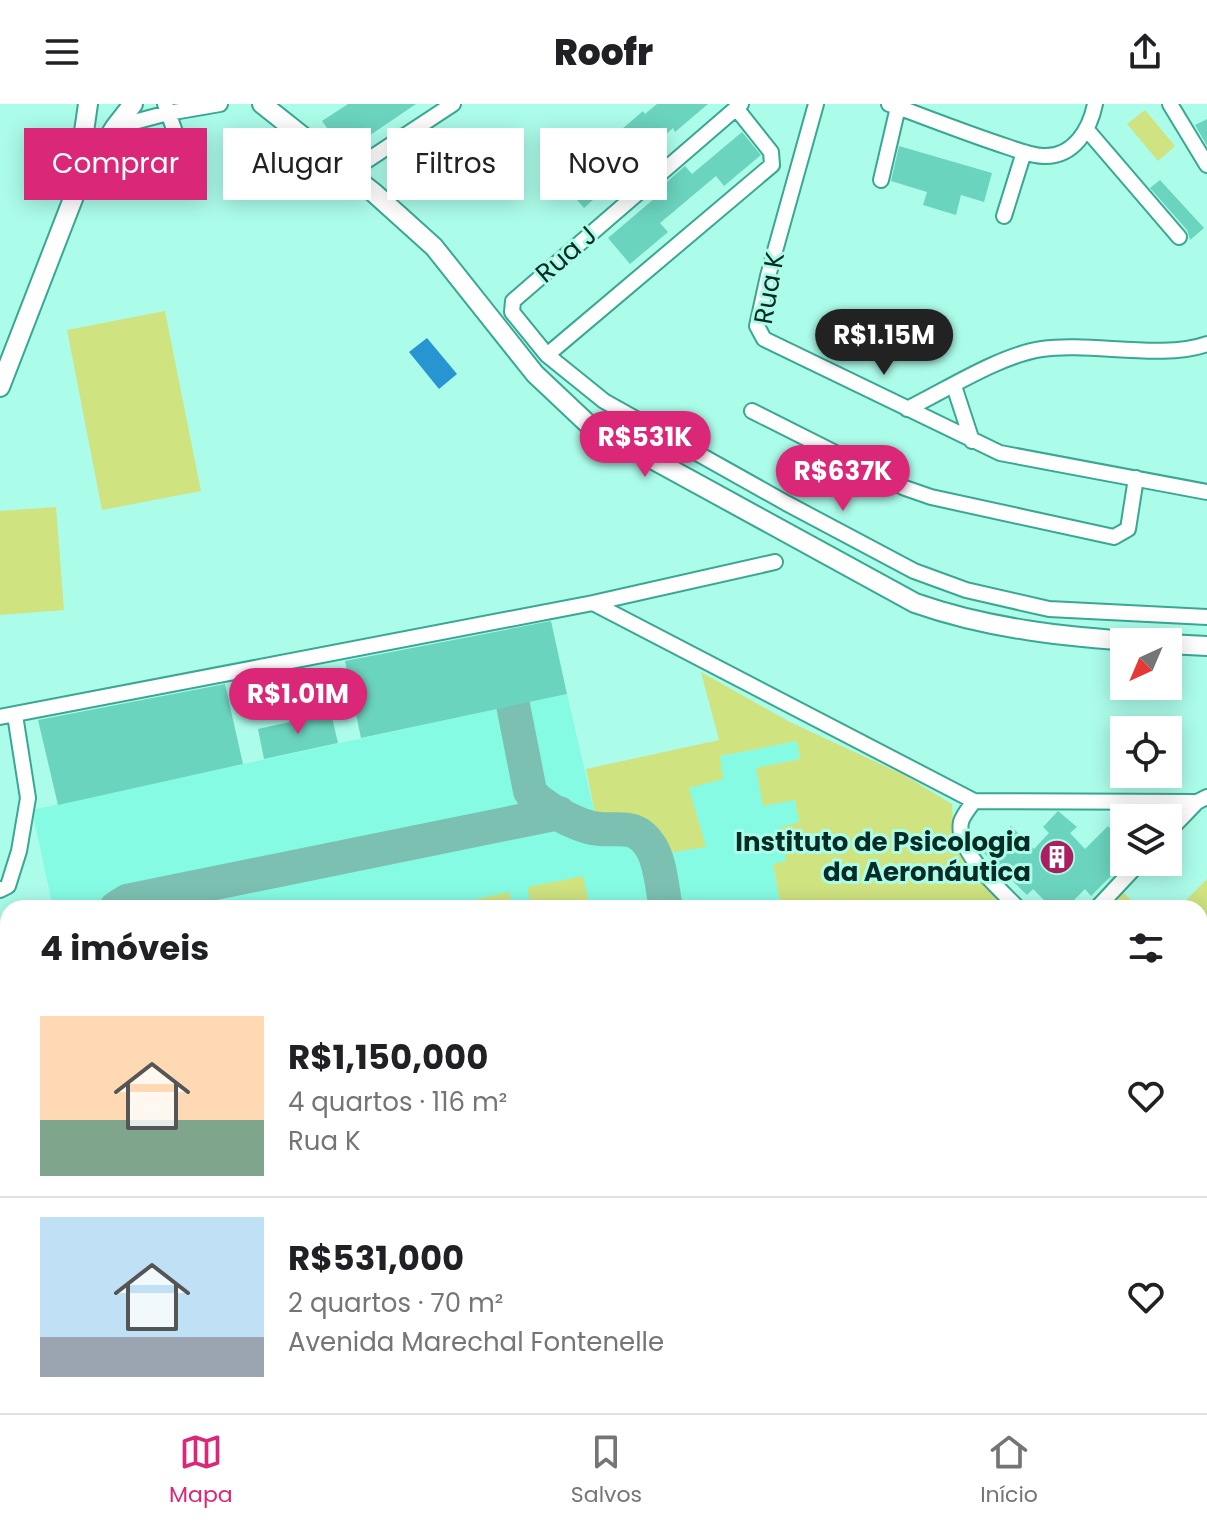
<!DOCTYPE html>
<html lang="pt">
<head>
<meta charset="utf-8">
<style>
  body { margin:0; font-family:Poppins,sans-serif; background:#f6f6f6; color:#202124; height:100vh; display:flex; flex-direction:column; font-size:30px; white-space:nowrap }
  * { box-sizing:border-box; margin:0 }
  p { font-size:26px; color:#757577 }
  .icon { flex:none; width:44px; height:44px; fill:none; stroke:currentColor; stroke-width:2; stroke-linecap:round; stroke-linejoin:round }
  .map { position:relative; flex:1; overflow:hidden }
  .panel { position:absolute; left:0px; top:796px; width:1208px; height:514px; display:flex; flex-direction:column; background:#fff; border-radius:24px 24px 0 0; box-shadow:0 4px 20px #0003 }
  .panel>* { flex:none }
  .hud { position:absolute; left:24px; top:24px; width:800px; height:72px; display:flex; gap:16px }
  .needle { width:52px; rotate:224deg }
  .buttons { position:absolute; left:1110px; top:524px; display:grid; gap:16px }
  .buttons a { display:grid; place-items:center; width:72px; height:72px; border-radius:0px; background:#fff; box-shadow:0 4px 20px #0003; font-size:40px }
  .price { position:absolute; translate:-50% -68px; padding:0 18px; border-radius:28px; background:#db2777; color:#fff; font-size:26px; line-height:52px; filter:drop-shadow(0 2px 4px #0008) }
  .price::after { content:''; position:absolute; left:50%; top:48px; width:24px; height:18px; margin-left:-12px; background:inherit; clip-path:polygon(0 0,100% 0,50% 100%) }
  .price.current { background:#222; color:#fff }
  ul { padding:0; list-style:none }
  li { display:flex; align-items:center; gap:24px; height:200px; padding:0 40px }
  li+li { border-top:2px solid #e0e0e0 }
  li span { display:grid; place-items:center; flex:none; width:224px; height:160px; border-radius:0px; color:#555 }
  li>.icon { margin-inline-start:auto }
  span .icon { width:96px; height:96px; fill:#fffc; stroke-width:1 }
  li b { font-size:34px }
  h2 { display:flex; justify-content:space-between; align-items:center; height:96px; padding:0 40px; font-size:34px }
  .chip { padding:0 28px; border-radius:0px; background:#fff; box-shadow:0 4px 20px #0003; font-size:28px; line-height:72px }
  .chip.current { background:#db2777; color:#fff }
  header { display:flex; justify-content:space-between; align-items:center; height:104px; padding:0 40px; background:#fff; font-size:36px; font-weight:800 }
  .tabs { display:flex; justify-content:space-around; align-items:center; height:112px; border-top:2px solid #e0e0e0; background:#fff; font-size:22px; color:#757577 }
  .tabs a { display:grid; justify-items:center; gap:4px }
  .tabs .current { color:#db2777 }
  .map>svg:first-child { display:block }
  .built { fill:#86fbe3 }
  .green { fill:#cfe381 }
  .water { fill:#2695d1 }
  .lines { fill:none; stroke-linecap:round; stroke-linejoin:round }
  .taxiway { stroke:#7cc0b1; stroke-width:34 }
  .building { fill:#6bd4be }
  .minor-casing { stroke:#3aa793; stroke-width:18 }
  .major-casing { stroke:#3aa793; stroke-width:22 }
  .minor { stroke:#fff; stroke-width:14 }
  .major { stroke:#fff; stroke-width:18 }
  .labels { text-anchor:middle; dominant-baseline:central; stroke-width:6; stroke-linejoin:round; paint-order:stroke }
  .street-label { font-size:26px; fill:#082b25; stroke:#acfcea }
  .poi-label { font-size:26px; font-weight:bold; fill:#082b25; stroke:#acfcea; text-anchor:end }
</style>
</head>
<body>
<header><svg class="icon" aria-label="menu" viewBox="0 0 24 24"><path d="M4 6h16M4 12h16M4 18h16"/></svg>Roofr<svg class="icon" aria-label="share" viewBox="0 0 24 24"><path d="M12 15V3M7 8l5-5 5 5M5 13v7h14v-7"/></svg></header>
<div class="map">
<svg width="1207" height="1309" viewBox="0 0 1207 1309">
  <rect width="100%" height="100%" fill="#acfcea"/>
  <path class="built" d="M567,590l29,125 22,-5 19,5 15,11 68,-74 77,-15 3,18 -43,9 38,32 4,23 -19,6 6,32 -13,3 8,44h-728l-21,-98z
    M0,862l8,2v268l-8,1z"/>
  <path class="green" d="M1145,6l30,36 -17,15 -31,-37z
    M165,207l36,180 -99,19 -35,-180z
    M56,403l8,103 -64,5v-104z
    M701,568l89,50 114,53 48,29 1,15 4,1v23l3,9 53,56h-232l-8,-44 13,-3 -7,-33 20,-6 -4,-22 -32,6 -7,-38 44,-9 -3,-18 -77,15 3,23 -34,9 17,59 -38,6c-21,-31 -33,-43 -72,-34l-10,-50 133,-29z
    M583,772l7,32h-60l-2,-21z
    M1207,775v534h-1071l-25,-7h1089v-498h-22z
    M1122,787l17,17h-34z
    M509,788l3,16h-66v-2z
    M8,823v41l-8,-2v-38z
    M0,888l8,2v57l-8,-2z
    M0,971l8,2v53l-8,1z
    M8,1194v71c-8,-16 -5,-51 0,-71z"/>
  <path class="water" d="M427,234l30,36 -18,15 -30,-37z"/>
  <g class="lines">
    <path class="taxiway" d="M513,601l17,86c9,16 51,37 70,38 21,2 36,-6 51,18 10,16 11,42 15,61
      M116,804l11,-7 432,-88
      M0,875l8,3
      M0,958l8,2
      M0,1040l8,4
      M0,1148l8,-27"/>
  </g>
  <path class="building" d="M348,0h68l-62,42 -20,-8 -12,-17z
    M657,0h51l-33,28 -2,-4 -89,80 -18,-21 47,-40 -5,-6 35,-30 2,3z
    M1207,15v27l-12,-21z
    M742,28l19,23 -37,31 -8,-10 -56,47 8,9 -38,32 -22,-26 47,-40 -3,-3 33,-29 7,8z
    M899,42l93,27 -8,29 -23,-7 -5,20 -33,-10 4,-13 -36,-11z
    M1160,76l44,48 -14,12 -3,-10 -37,-42z
    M551,517l16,73 -206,44 -16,-77z
    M225,580l18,80 -185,41 -20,-85z
    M331,609l7,30 -74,16 -6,-30z
    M1058,707l19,16 -7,6 15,16 23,-23 16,16v21l-33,33 -6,-7 -19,19h-14l-19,-19 -6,6 -43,-42 27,-27 23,23 15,-16 -6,-6z"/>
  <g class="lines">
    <defs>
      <path id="minor" d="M165,0l19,53
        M741,0l-228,197 -1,11 35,43 57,46 182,102 128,68 52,19 83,19 158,8
        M816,0l-48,172 -11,50 7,13 236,114 207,39
        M900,0l-2,3c37,14 73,28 110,40 12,4 24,9 36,9 30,1 46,-27 51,-52
        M1170,0l37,61
        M115,23l53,-14 52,-9
        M1088,27l91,106
        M348,69l105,-69
        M881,76l17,-73 -9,-3
        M1004,112l20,-64
        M547,251l225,-190 -1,-13 -35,-44
        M954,282l18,55
        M907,305c39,-19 93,-54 135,-60 49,-7 120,11 165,-5
        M752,307l153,77 26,9 183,40 14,-8 8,-51
        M593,499l381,198 223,1
        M0,613l593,-114 182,-41
        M974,697c-4,6 -11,14 -13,21 -6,29 39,67 57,86
        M1168,728l29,-30 10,-5
        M0,786l8,-4 11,-35 9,-53 -13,-83
        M1097,804l43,-46"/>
      <path id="major" d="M262,0l111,88 61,55 101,127 53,50 327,179c74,26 151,34 229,39
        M77,76l11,-76
        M0,283l76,-196 39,-64 18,-23
        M1168,540l39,2"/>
    </defs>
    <use href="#minor" class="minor-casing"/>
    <use href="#major" class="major-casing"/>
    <use href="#minor" class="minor"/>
    <use href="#major" class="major"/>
  </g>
  <defs>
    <symbol id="building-disc" viewBox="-11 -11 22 22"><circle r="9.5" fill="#aa1f60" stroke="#acfcea"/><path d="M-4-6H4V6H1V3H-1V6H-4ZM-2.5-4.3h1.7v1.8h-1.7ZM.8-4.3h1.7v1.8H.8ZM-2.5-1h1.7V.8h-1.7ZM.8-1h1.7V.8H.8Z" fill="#fff"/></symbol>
  </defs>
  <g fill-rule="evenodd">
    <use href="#building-disc" x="1037" y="733" width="40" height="40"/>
  </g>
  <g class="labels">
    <g class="street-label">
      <text transform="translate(566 150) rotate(-41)">Rua J</text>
      <text transform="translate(769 184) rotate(-80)">Rua K</text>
    </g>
    <g class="poi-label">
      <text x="1031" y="738">Instituto de Psicologia<tspan x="1031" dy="30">da Aeronáutica</tspan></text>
    </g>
  </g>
</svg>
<div class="buttons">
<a><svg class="needle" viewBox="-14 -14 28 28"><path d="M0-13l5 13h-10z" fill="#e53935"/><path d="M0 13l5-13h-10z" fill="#757577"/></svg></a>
<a><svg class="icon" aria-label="locate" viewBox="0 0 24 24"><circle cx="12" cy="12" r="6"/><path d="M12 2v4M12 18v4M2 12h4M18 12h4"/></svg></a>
<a><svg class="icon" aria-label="layers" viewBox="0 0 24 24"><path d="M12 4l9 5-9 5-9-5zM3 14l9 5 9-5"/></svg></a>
</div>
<b class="price current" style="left:884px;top:273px">R$1.15M</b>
<b class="price" style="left:645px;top:375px">R$531K</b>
<b class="price" style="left:843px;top:409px">R$637K</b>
<b class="price" style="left:298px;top:632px">R$1.01M</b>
<div class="hud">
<a class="chip current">Comprar</a>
<a class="chip">Alugar</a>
<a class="chip">Filtros</a>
<a class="chip">Novo</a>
</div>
<section class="panel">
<h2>4 imóveis<svg class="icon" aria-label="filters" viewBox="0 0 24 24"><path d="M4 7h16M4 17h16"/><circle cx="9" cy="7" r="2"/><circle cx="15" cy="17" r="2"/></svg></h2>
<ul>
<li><span style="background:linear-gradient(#ffd9b3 65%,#7fa58c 0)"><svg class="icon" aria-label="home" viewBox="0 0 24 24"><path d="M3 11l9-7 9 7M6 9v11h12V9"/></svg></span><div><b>R$1,150,000</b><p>4 quartos · 116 m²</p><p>Rua K</p></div><svg class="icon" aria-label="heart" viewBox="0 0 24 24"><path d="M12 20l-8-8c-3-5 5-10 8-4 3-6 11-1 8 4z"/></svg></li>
<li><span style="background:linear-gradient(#bfe0f5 75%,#9aa5b1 0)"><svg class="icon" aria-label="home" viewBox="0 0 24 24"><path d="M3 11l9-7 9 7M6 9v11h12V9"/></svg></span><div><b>R$531,000</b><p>2 quartos · 70 m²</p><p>Avenida Marechal Fontenelle</p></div><svg class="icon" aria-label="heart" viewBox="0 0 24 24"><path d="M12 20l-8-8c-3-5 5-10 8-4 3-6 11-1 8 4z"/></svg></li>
</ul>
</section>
</div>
<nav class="tabs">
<a class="current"><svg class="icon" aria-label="map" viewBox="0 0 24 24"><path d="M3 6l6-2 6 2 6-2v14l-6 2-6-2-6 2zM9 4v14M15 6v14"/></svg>Mapa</a>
<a><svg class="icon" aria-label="saved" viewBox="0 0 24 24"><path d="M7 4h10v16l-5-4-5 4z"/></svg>Salvos</a>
<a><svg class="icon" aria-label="home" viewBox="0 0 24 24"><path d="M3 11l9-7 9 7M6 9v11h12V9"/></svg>Início</a>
</nav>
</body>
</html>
